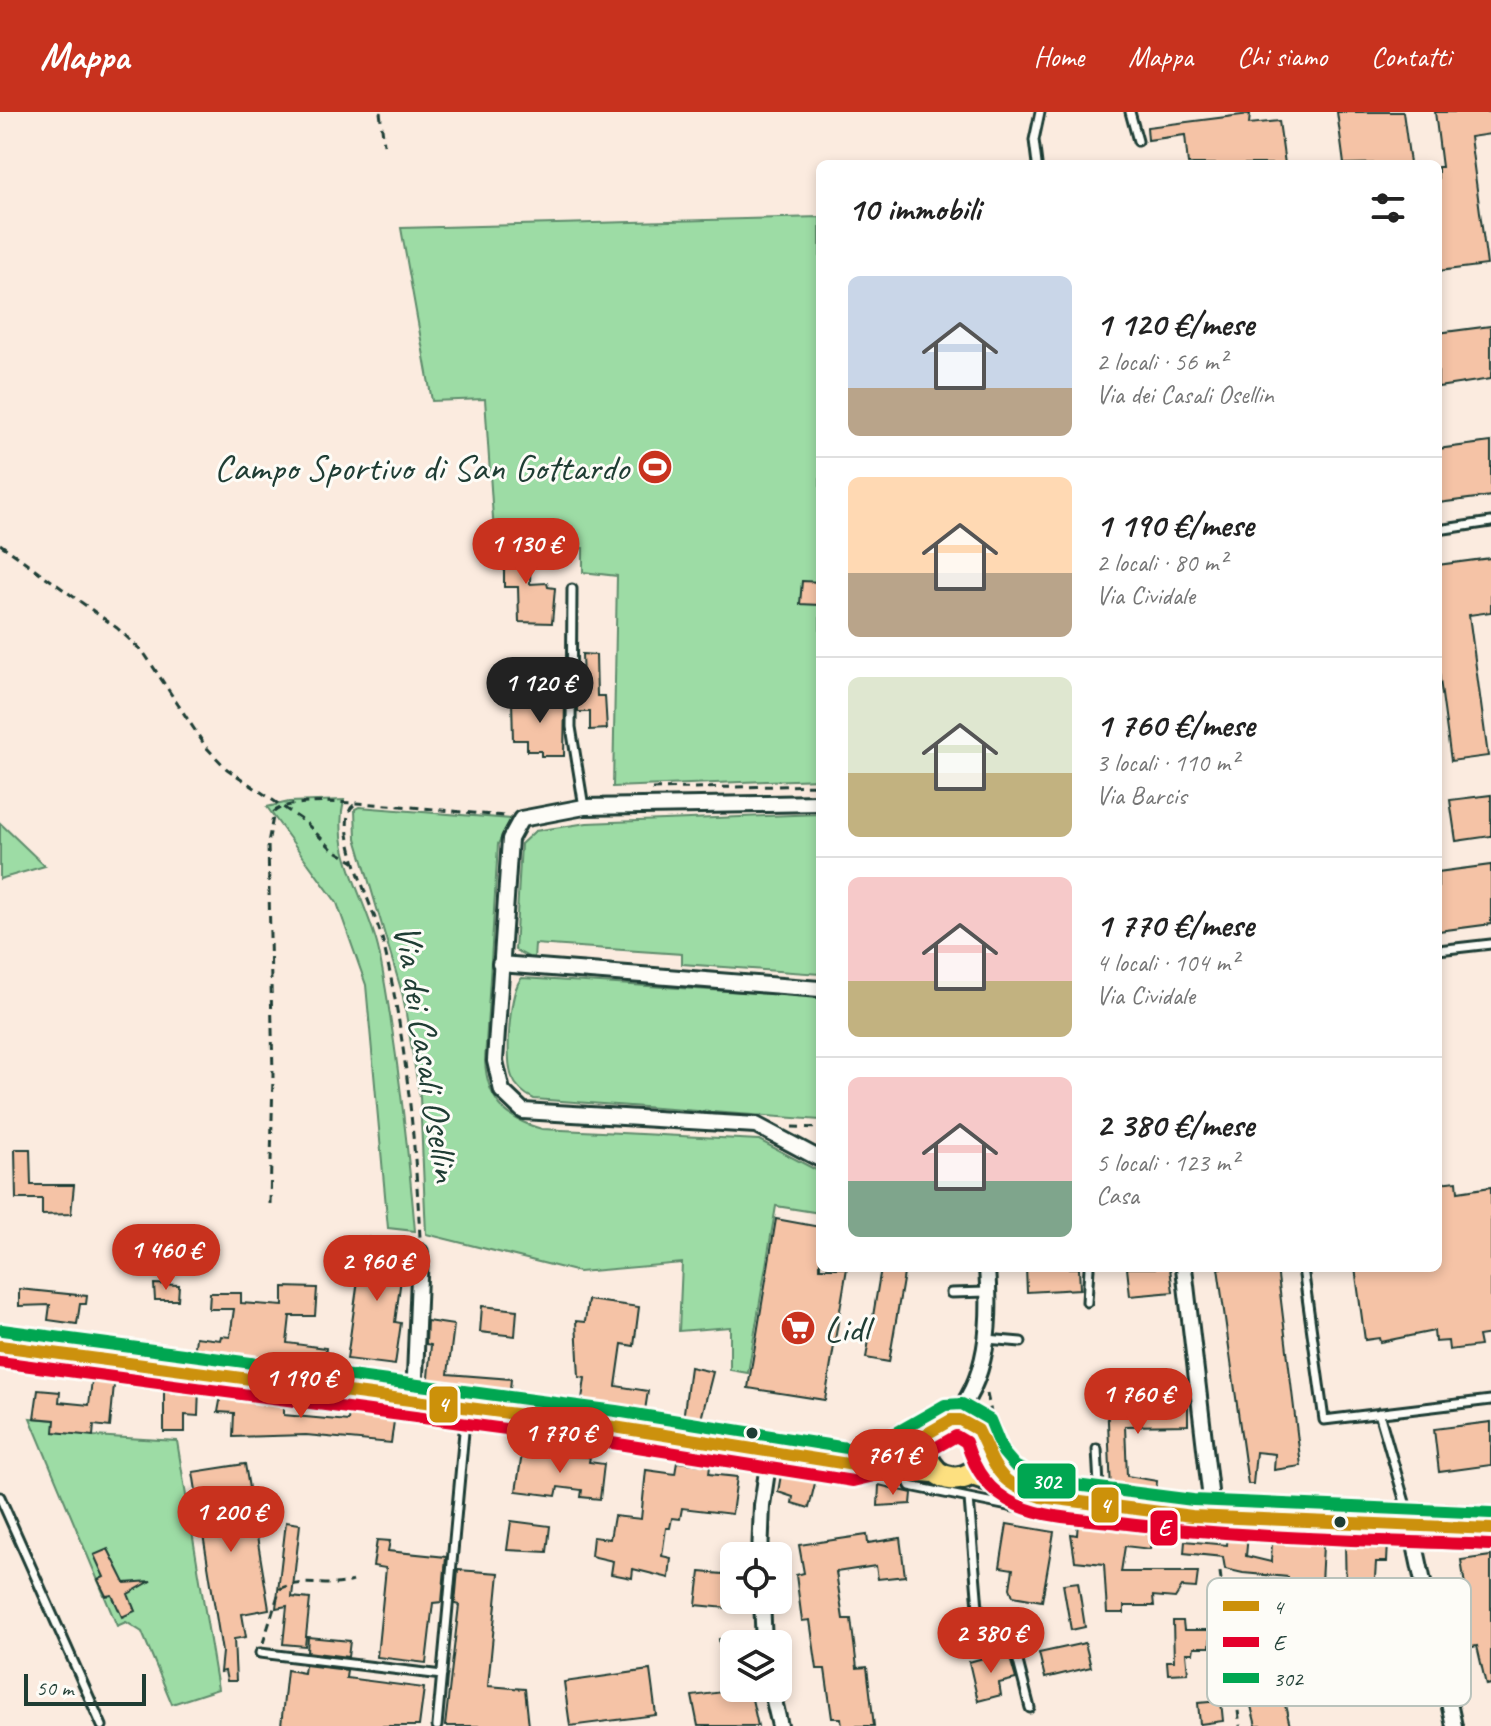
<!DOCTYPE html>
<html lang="it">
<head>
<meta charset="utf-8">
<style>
  body { margin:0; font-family:Caveat,sans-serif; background:#f6f6f6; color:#222; height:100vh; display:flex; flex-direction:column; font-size:30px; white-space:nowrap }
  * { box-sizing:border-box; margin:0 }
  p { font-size:26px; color:#767676 }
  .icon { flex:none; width:44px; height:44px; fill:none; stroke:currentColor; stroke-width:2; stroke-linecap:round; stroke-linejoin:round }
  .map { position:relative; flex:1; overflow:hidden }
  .drawer { position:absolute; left:816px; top:48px; width:626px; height:1112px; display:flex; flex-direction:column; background:#fff; border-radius:12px; box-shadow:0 4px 12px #0003 }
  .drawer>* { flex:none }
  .fabs { position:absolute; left:720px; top:1430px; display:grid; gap:16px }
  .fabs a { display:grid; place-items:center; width:72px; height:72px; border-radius:12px; background:#fff; box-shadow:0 4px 12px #0003; font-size:40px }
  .scale { position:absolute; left:24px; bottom:20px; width:122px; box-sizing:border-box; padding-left:8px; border:4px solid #1f3d34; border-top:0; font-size:22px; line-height:28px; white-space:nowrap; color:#1f3d34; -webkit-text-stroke:6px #fdfcf7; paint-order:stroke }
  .price { position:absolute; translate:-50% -68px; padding:0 18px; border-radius:28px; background:#c8321e; color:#fff; font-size:26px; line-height:52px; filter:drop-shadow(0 2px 4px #0008) }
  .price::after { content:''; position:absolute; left:50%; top:48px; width:24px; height:18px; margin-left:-12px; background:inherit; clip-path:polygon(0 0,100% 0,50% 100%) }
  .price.active { background:#222; color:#fff }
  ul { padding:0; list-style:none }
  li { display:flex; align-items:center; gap:24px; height:200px; padding:0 32px }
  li+li { border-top:2px solid #e0e0e0 }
  li span { display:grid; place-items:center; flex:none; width:224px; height:160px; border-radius:12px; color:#555 }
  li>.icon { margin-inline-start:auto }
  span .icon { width:96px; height:96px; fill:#fffc; stroke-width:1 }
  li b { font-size:34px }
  h2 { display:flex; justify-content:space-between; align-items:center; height:96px; padding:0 32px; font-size:34px }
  header { display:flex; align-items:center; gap:48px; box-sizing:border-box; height:112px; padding:0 40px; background:#c8321e; color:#fff }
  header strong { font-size:38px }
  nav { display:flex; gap:44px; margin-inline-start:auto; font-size:28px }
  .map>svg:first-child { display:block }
  .green { fill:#9ddca5; stroke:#5e8c6c; stroke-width:2 }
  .building { fill:#f5c3a6; stroke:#1f3d34; stroke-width:2 }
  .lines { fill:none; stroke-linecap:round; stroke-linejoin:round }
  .lane-casing { stroke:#1f3d34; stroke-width:13 }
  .street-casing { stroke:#1f3d34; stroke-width:20 }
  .primary-casing { stroke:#1f3d34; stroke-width:28 }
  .path { stroke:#1f3d34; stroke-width:3; stroke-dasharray:8 6; stroke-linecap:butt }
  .lane { stroke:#fdfcf7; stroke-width:7 }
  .street { stroke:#fdfcf7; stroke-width:14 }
  .primary { stroke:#fde080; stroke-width:22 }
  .bus-1-casing { stroke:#fdfcf7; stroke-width:18 }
  .bus-2-casing { stroke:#fdfcf7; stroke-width:18 }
  .bus-3-casing { stroke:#fdfcf7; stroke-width:18 }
  .bus-1 { stroke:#cc910a; stroke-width:12 }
  .bus-2 { stroke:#e4002b; stroke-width:12 }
  .bus-3 { stroke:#00a651; stroke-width:12 }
  .bus-dot { fill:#1f3d34; stroke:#fdfcf7; stroke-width:3 }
  .labels { text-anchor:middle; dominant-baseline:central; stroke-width:6; stroke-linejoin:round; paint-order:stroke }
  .poi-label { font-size:38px; fill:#1f3d34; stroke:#fdfcf7; text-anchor:end }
  .street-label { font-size:38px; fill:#1f3d34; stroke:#fdfcf7 }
  .key { fill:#fdfcf7; stroke:#bac3bc; stroke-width:2 }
  .key-label { font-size:22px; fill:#1f3d34 }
  .line-badge { stroke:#fdfcf7; stroke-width:3 }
  .badge-label { font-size:22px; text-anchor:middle; font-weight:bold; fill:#fff }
</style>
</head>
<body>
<header>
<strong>Mappa</strong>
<nav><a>Home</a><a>Mappa</a><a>Chi siamo</a><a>Contatti</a></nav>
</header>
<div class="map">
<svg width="1491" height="1614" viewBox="0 0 1491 1614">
  <rect width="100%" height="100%" fill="#fbebdf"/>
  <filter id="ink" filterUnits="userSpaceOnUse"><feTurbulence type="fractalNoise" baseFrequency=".0125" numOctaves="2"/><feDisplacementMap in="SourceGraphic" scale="16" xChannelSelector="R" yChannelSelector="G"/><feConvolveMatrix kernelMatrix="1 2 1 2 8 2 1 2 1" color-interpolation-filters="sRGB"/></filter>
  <g filter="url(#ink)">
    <path class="green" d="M820,105v562l-207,8 4,-211 -34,-4v-24h-88l-10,-149 -53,2 -31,-173z
      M344,688c-13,54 24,100 35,152 18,93 28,185 36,279l-27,-3 -22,-243 -29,-82 -70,-96 22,-5z
      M359,695l152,12 -13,25 -13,217c2,38 20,58 57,68l217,11 61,32 -4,9 4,2v30l-44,-7 -28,167 -18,-3v-43l-51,4 3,-68 -103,9 -153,-38 -6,-137 -17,-101 -47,-158 -1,-29z
      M820,702v160l-138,-10v-10l-147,-10 -1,16 -19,-10 6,-106 14,-13 52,-8z
      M0,711l45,43 -45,13z
      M522,866l298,19v123l-286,-21c-10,-5 -18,-12 -22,-22 -7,-16 -3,-88 10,-99z
      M30,1306l25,2 38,16 84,5 41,248 -46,15 -30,-72 -16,-10 -9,4z"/>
    <path class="building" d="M1337,0h66l7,51 -66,1z
      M1435,0h56v22l-21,3 17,128 -49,6v-104h4z
      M1250,2l-1,10 30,-3 6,43h-97l-3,-29 -37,5 -1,-13z
      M1491,214v53l-53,8v-54z
      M1491,330v54l-53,7v-54z
      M494,436h37l-1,36 17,-1 1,4 7,1 -3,35 -33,-1 -1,-35h-14v-26l-9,1z
      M1491,446v54l-22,3 19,141 -37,5 -13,-96v-100z
      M802,469l18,1v23l-20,-1z
      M582,542l14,1 1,41h8l2,33 -17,1v-18h-12v-30h5z
      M545,587h20l-1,57h-23v-5h-14v-11h-14l-1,-40z
      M1491,683v41l-35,5 -6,-41z
      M1491,753v59l-53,7v-59z
      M15,1037h15l1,36h43l-3,29 -29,1v-16h-26z
      M1457,1069l1,11 33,-5v147l-13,2 2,10 -31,4 -1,-9 -13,1 -1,-11 -54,11 -1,-4 -14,2 -10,-72h83v-85z
      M776,1107l44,8v41h27l-22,132 -77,-12z
      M364,1125l42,6 -11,79 6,1 -6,42 -48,-6z
      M881,1156h24l-16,94 -23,-4z
      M1026,1156h53l1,21 -53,3z
      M1127,1156h43l3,24 -43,4z
      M1218,1156h59l24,198 -27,4 1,-16 -19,-2 -3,32h-5z
      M154,1172l25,1 -1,15h-23z
      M283,1175l34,1 -2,28h-25l-3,27 39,5 -3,26 -129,-17 2,-20 24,3 1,-4 9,1 4,-28h-25l1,-16h31v10l42,3z
      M19,1177l68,7 -1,8h-6l-3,20 -29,-4 2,-15 -31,1z
      M588,1188l51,7 -5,39 -12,-2 -6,42 32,5 -4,26 -63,-10 4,-29 -6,-1 -3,-56 9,1z
      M482,1194l35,4 -2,26 -35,-4z
      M427,1209l27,4 -6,49 63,5 -2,20 -82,-11 4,-43 -5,-1z
      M690,1255l23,5 -13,51 -17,-3z
      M93,1260l22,3 -5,52 -16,-2 -1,11 -39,-4 1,-12 -21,-2 4,-28 22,2 -1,10 30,3z
      M164,1270l35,4 -1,30 -13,-1v17h-21z
      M222,1278l62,8v17l64,6 1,-13 46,6 -4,29 -85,-8 -73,2 1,-24 -16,-1z
      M1188,1286v27l-63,1 2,50 30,5 -2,17 -44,-7 -4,-92z
      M1491,1310v43l-52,7 -5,-43z
      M522,1342l68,3 -1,5 15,2 -4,35 -19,-2 1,-7 -24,-3 -2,9 -40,-5z
      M677,1350l33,4 -1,8 28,3 -5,37 -50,-6 -2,11 -8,-1 -2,10h-4l-4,28 9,2 -2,20 -36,-9 -1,9 -21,-4 2,-13 -22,-5 2,-19 17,2 4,-23 27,3 5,-49 29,4z
      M245,1352l24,145 -27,5 4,23 -12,2 2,42h-9l-2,-10 -5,1 2,-20 -29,-180z
      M782,1357l35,6 -8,33 -17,-5 1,-6 -15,-5z
      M879,1373l33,8 -1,11 -33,2z
      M511,1409l39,5 -3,26 -40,-2z
      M1078,1409l74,8 -2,20 -25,-3 -4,26h77l-2,16 -14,-1 -7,11 -22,-2 1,10h-30v7h-17l-3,-49 -29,-3 -4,-27 6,1z
      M286,1410l14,2 -8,73 18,2 -5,47 -22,-2 4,-38 -11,2z
      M1007,1412l47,8 -12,69 -29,-5 -3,-8 3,-19 -13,-2z
      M1228,1422l20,1 -2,21 25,6 1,-20 51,3 -3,57 -32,-7v-18l-45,-4 -18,-4 -2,-12 -39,-4 1,-12 42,4z
      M867,1423l1,8 32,-5 5,38 -27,3 -2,-13 -40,6 7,47h8l6,49 10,-1 7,59h-32l-1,-8h-9l-7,-49h-8l-7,-49 -8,1 -6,-46 8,-2 -5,-28z
      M377,1428l13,1 -2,10 58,6 -4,45 -9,1 -7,60 -49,-6 9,-89 -13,-2z
      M1357,1429l31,1 -1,20h-11l-2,31 24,-4 4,25h-4l14,62 -127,29 5,21h-34l-15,-60 28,-6 -2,-11 15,-2 2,14 32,-7 4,14 58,-13 2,-37 -59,3 1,-26h24l-1,-52z
      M108,1437l17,34 26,-2 -23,13 7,17 -13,6 -10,-22 -6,1 -8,-16 6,-3 -10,-22z
      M1491,1444v128l-5,1 -9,-39 -20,4 -9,-41 20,-5 -7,-44z
      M458,1458l41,3 -11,113 37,3 4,37h-84l14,-121 -4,-1z
      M700,1460l34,3 -2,23 -5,-1 -1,11 -30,-3z
      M1078,1470l7,45 -14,3 -8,-46z
      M1173,1509h10l1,9h27l-1,17h-16l-1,6h-7l2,20 -20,1 -1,-13h7z
      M308,1525l42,4 -2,16 -41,-5z
      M734,1525v48l-8,1 -7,-47z
      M1085,1531l6,24 -46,11 -6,-25z
      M1008,1539l8,28 -17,4 2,12 -23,6 -9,-39z
      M305,1553l42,5 -1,8 78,10 -5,38h-138l6,-56 17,3z
      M650,1558l6,45 -86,11 -6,-44z
      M738,1578h12l8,36h-60l-6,-30z
      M1221,1589l2,20 -23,3 -2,-21z"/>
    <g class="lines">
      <defs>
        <path id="lane" d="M1130,0l8,29
          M1037,52l-3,-24 6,-28
          M1438,418l53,-8
          M572,477l-1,138 13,80
          M1438,838l53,-6
          M1303,1156l21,152 167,-20
          M951,1181l37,-1
          M1087,1190l2,-34
          M987,1227l34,3
          M1379,1301l32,110
          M1097,1337l3,55
          M903,1360l7,14 103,21 17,-6
          M0,1385l102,229
          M969,1387l9,109 9,14 26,20 17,66
          M260,1541l182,22
          M437,1614l29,-316"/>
        <path id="street" d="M820,691l-236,4 -63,12 -11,20 -15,222 7,30 21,20 233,14 64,34
          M500,852l320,25
          M1184,1156l29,249
          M414,1289l6,-149
          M951,1308c38,-39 40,-100 36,-152
          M1411,1414l43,200
          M760,1444l2,-51 8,-54
          M762,1488l2,44
          M771,1576l9,38"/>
        <path id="primary" d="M0,1234l614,81 240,38 80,6
          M927,1346c10,25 39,27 54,6
          M867,1350c15,-4 29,-9 43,-16 23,-14 40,-38 68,-16l11,32 25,23
          M973,1362l68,23 101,15 349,17"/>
      </defs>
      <use href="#lane" class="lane-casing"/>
      <use href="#street" class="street-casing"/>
      <use href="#primary" class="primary-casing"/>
      <path class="path" d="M380,0l4,32
        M0,432l117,84 27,25 62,94 21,22 78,53 26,26 23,14
        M652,677l168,-4
        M354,693c-24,18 23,110 29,137 23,96 32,197 37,296
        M792,1015l28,1
        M270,1092l3,-128 -5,-233 6,-31c21,-23 192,2 231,4
        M987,1282l5,23
        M1220,1460l20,154
        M263,1531l17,-54c23,-12 49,0 73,-8"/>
      <use href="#lane" class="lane"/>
      <use href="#street" class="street"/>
      <use href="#primary" class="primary"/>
      <defs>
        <path id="bus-1" d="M0,1234l614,81 240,38 34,-9 63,-36h9l18,10c19,38 16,52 63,67l151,19 299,13"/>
        <path id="bus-2" d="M0,1250l612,81 241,38 42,-10 61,-35 10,6c9,29 23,50 51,63 31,14 69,14 102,18 123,15 248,17 371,22"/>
        <path id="bus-3" d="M2,1218l614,81 237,38 29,-8 63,-36 17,-1 28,16 13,32 12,14 29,15 149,19 298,13"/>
      </defs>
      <use href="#bus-1" class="bus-1-casing"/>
      <use href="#bus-2" class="bus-2-casing"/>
      <use href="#bus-3" class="bus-3-casing"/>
      <use href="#bus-1" class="bus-1"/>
      <use href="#bus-2" class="bus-2"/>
      <use href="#bus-3" class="bus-3"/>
    </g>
  </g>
  <defs>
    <symbol id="stadium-disc" viewBox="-11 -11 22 22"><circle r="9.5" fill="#c8321e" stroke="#fdfcf7"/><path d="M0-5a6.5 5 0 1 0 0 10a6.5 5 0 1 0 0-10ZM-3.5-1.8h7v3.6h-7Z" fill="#fff"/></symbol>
    <symbol id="supermarket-disc" viewBox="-11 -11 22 22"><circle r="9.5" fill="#c8321e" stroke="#fdfcf7"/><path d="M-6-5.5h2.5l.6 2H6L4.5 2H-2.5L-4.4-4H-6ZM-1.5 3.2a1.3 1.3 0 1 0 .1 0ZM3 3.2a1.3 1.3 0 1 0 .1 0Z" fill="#fff"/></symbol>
  </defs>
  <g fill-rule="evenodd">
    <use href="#stadium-disc" x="635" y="335" width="40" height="40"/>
    <use href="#supermarket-disc" x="778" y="1196" width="40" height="40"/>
  </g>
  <g class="bus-dot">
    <circle cx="752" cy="1321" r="7"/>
    <circle cx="1340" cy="1410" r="7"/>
  </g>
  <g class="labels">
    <g class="poi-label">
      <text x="629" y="355">Campo Sportivo di San Gottardo</text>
      <text x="824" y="1216" text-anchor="start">Lidl</text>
    </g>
    <g class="street-label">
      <text transform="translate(427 941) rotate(81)">Via dei Casali Osellin</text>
    </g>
  </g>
  <rect x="1207" y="1466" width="264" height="128" rx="12" class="key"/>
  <rect x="1223" y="1489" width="36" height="10" fill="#cc910a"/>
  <rect x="1223" y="1525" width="36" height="10" fill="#e4002b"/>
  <rect x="1223" y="1561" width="36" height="10" fill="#00a651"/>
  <g class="key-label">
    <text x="1273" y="1502">4</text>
    <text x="1273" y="1538">E</text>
    <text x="1273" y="1574">302</text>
  </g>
  <g class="line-badge">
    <rect x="428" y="1273" width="31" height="39" rx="8" fill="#cc910a"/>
    <rect x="1016" y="1350" width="61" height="38" rx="8" fill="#00a651"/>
    <rect x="1090" y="1374" width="30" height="38" rx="8" fill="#cc910a"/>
    <rect x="1149" y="1397" width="30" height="38" rx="8" fill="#e4002b"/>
  </g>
  <g class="badge-label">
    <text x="443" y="1300">4</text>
    <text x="1046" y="1377">302</text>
    <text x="1105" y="1401">4</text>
    <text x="1164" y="1424">E</text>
  </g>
</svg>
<div class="fabs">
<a><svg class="icon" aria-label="locate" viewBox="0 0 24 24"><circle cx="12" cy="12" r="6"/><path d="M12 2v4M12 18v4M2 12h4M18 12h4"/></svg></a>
<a><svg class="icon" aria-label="layers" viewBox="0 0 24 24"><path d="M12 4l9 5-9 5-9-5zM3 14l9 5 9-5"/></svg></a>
</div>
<div class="scale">50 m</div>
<b class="price" style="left:526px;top:474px">1 130 €</b>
<b class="price active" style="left:540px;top:613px">1 120 €</b>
<b class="price" style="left:166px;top:1180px">1 460 €</b>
<b class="price" style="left:377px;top:1191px">2 960 €</b>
<b class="price" style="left:301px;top:1308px">1 190 €</b>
<b class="price" style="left:1138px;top:1324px">1 760 €</b>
<b class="price" style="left:560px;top:1363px">1 770 €</b>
<b class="price" style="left:893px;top:1385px">761 €</b>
<b class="price" style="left:231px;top:1442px">1 200 €</b>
<b class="price" style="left:991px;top:1563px">2 380 €</b>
<section class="drawer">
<h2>10 immobili<svg class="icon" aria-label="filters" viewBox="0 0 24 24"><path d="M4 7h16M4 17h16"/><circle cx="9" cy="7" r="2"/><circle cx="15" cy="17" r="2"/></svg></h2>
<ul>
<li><span style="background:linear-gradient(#c9d6e8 70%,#b9a48a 0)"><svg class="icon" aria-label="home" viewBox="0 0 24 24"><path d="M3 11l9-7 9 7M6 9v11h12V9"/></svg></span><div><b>1 120 €/mese</b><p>2 locali · 56 m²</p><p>Via dei Casali Osellin</p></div></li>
<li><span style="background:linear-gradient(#ffd9b3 60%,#b9a48a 0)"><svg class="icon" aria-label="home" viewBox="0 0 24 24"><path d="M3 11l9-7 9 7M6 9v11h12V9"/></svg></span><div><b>1 190 €/mese</b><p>2 locali · 80 m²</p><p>Via Cividale</p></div></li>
<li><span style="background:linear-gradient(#dfe7d0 60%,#c2b280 0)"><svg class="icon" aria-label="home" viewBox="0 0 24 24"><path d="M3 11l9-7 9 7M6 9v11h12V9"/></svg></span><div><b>1 760 €/mese</b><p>3 locali · 110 m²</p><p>Via Barcis</p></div></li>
<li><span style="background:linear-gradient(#f6c9c9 65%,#c2b280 0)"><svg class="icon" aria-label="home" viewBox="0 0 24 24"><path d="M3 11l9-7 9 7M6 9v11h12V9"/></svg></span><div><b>1 770 €/mese</b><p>4 locali · 104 m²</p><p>Via Cividale</p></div></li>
<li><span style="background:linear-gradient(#f6c9c9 65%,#7fa58c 0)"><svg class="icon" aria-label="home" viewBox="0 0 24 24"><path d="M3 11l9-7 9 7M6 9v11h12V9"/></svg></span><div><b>2 380 €/mese</b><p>5 locali · 123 m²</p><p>Casa</p></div></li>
</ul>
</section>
</div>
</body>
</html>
